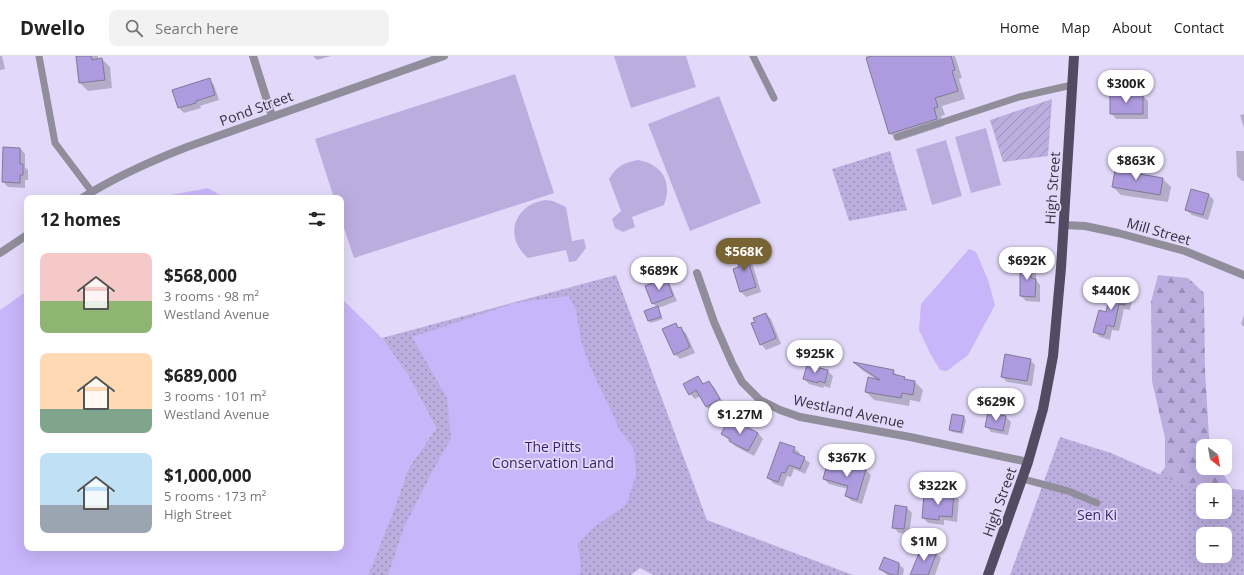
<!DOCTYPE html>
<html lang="en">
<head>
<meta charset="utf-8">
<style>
  body { margin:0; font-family:"Open Sans",sans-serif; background:#f2f2f2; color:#222; height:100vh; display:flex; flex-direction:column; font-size:15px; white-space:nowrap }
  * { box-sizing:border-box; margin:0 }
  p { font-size:13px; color:#767676 }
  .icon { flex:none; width:22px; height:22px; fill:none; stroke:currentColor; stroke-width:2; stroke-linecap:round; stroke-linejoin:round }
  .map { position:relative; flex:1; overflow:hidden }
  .panel { position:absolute; left:24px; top:139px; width:320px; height:356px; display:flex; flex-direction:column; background:#fff; border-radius:8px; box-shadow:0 4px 16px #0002 }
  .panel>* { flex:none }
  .needle { width:26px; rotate:149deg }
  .tools { position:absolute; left:1196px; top:383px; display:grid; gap:8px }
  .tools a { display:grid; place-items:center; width:36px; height:36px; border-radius:8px; background:#fff; box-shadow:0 4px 16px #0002; font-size:20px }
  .price { position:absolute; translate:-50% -34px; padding:0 9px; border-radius:14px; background:#fff; color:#222; font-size:13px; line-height:26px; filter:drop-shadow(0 1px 2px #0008) }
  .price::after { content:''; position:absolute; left:50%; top:24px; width:12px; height:9px; margin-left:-6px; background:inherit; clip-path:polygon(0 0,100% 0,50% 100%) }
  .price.on { background:#786332; color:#fff }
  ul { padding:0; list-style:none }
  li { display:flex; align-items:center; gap:12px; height:100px; padding:0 16px }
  li span { display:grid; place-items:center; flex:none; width:112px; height:80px; border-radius:8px; color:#555 }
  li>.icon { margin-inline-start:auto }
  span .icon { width:48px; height:48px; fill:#fffc; stroke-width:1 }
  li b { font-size:17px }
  h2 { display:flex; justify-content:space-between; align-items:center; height:48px; padding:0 16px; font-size:17px }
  header { display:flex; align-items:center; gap:24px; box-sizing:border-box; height:56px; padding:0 20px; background:#fff; border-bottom:1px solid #e0e0e0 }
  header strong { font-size:19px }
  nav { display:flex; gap:22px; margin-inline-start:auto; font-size:14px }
  .search { width:280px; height:36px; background:#f2f2f2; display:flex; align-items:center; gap:10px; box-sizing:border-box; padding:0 14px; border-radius:8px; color:#767676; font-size:15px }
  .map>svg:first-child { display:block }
  .forest { fill:url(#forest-firs); fill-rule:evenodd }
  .park { fill:url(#park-dots); fill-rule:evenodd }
  .garden { fill:url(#garden-furrows) }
  .pitch { fill:#bbaedf }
  .water { fill:#c8b5fa }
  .shadow { fill:#0003 }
  .building { fill:#ae9bdf; stroke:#807996 }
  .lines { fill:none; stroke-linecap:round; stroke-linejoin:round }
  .service { stroke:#918e9b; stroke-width:7 }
  .minor { stroke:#918e9b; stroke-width:8 }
  .tertiary { stroke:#918e9b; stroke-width:8 }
  .primary { stroke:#524c63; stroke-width:10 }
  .labels { text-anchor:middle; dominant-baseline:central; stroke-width:3.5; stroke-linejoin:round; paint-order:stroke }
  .street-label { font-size:14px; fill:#34313d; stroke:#e2d9fa }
  .park-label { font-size:14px; fill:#3c1d6b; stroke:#e2d9fa }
</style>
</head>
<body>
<header>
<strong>Dwello</strong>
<div class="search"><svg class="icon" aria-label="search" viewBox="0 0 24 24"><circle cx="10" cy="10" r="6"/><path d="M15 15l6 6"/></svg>Search here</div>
<nav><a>Home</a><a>Map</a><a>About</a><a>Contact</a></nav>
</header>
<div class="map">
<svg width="1244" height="519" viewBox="0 0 1244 519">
  <defs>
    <pattern id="forest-firs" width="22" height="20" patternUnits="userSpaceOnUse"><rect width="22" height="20" fill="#bbaedf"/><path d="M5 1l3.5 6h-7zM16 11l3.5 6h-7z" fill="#998eb6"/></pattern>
    <pattern id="park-dots" width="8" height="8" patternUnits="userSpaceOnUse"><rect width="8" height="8" fill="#bbaedf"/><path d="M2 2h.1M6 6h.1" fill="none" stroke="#998eb6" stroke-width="1.8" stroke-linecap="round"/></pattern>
    <pattern id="garden-furrows" width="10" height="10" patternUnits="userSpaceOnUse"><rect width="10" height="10" fill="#bbaedf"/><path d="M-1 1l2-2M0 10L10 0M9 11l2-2" fill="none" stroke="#998eb6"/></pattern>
  </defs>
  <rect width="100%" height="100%" fill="#e2d9fa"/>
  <path class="forest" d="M1158,219l30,3 16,15 1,76 4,68 3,9h-9v22h16l14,21 11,1v85h-186l88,-79 19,-29v-29l-13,-57 -1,-79zM1203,434h22v22h-22zM1203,478h22v22h-22z"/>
  <path class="park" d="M890,95l17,59 -58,11 -17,-52z
    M616,219l91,245 146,55h-200l-13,-7 -9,7h-263l26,-66 14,-40 28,-41 -27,-51 -27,-39z
    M1060,381l51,16 71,31 21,6v22h22v-18l19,3v78h-234zM1203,478h22v22h-22z"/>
  <path class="garden" d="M1052,43l-4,57 -45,6 -13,-42z"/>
  <path class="pitch" d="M614,0h72l10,31 -65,21z
    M515,18l39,119 -200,65 -13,-39v-21h-7l-19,-59z
    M719,40l42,107 -71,28 -42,-107z
    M986,72l15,57 -30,8 -16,-56z
    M946,84l16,56 -30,9 -16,-56z
    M638,104c24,4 35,22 26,45l-32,12 3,10 -12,5 -8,-4 -3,-9 9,-8 -12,-32c7,-12 15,-17 29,-19z
    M546,144l7,1 13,6 6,34 12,-2 2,9 -10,13 -7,1 -3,-12 -38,8c-25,-21 -14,-54 18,-58z"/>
  <path class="water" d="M208,132l17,10h-60l6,-3z
    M969,193l7,3 12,28 7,25 -27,50 -21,16 -7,-1 -9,-15 -12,-25 2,-26z
    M27,235v257h314v-250l41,40 27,39 27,51 -28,41 -14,40 -26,66h-368v-265z
    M569,240l7,14 5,31 8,23 31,66 14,19 2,27 -10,29 -32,22 -16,16 3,28 -2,4h-191l16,-48 27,-53 20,-36 -4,-40 -35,-61 103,-34z"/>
  <path class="shadow" d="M0,0h2l3,13 -5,1z
    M77,0h21v4l4,-1 8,8 2,21 -24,3 -8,-8z
    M313,0h18l-14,4z
    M866,0h89l7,22 -3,1 6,20 -23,7 3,9 -4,1 3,10 -46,15 -8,-8z
    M209,23l5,6 5,15 -19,6 1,2 -17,5 -5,-5z
    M1143,40l5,5v18h-32l-5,-6z
    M1244,58v14l-4,-13z
    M20,92l5,6v13l3,3v10h-3v8l-17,-1 -5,-5z
    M1236,95h8v30h-2l-5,-5z
    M1135,109l8,8v2l20,4 8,8 -3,15 -47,-7 -8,-8 10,-15z
    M1192,134l17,5 5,5 -6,20 -16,-5 -6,-5z
    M745,195l5,5 11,36 -15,5 -5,-5 -1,-24z
    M1021,207l10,1 5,5v11l4,5v17l-14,-1 -5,-5z
    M665,222l5,6 7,17 -19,7 5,11 -12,4 -2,-2 -3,-9 11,-4 -4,-5z
    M1113,232l15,3 5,5 -3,14 -6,-1 -5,22 -7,-1 -2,10 -10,-3 -5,-5 12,-19z
    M766,258l5,5 10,25 -15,6 -5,-6z
    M1244,259v12l-3,-3z
    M676,269l10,8 9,20 -15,6 -5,-5z
    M1030,304l5,5 -3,21 -25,-4 -5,-5z
    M856,308l37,7 6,6 16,5 8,8 -3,12 -10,-2 -1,6 -35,-6 -8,-8 11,-12 -15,-10z
    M808,310l20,5 5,5 -3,12 -6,-2 -1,2 -14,-4 -5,-5z
    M697,321l7,8 5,-3 5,5 10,17 -12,8 -5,-5 -7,-11 -5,3 -5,-5z
    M953,359l11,2 2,3 -3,14 -11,-2 -2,-3z
    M1006,361l5,5 -3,13 -17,-3 -5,-6z
    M740,368l18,9 5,6 -9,17 -19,-10 -12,-12 15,-5z
    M794,392l6,5 -1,2 11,8 -5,11 -11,-5 -3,8 -4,-1 -4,11 -10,-4 -5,-6z
    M865,413l6,6 -9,29 -10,-3 -6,-5 2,-7 -19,-5 -5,-5 20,-9z
    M943,438l11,1 5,5 -2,22 -13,-2v5l-16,-2 -5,-5 19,-21z
    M907,452l5,5 -3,21 -10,-1 -6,-6z
    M936,497l5,5 -6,17h-24z
    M899,508l5,5 -1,6h-16l-7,-6z"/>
  <path class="building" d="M76,0h15l1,4 10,-2 3,22 -26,3z
    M872,0h79l4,14 -3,1 6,20 -23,7 3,9 -4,1 3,11 -48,15 -23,-76z
    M210,22l5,17 -19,6v2l-18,5 -6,-18z
    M1110,38l33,1v19h-33z
    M3,91l17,1v16h3v11h-3v8l-18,-1z
    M1123,106l13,2 -2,9 29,5 -3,17 -48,-8 3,-17 7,1z
    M1191,133l18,5 -6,21 -18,-5z
    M745,194l11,37 -16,5 -7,-23 6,-2 -5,-14z
    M1020,206l11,1v15l5,1 -1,18 -15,-1z
    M666,221l7,19 -21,8 -7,-18z
    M1112,231l16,3 -3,15 -6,-1 -5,23 -7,-2 -3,10 -11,-3 6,-22 7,2z
    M658,250l3,11 -13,4 -4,-10z
    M766,257l10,25 -16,7 -9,-22 4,-1 -2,-4z
    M676,267l2,5 3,-1 9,20 -16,8 -12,-26z
    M1005,298l26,5 -4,22 -26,-4z
    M853,306l41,8 -1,4 12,3 -1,2 11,2 -2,14 -11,-2 -1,5 -36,-6 3,-15 12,3z
    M807,309l21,5 -3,13 -7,-2v2l-15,-4z
    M698,320l5,8 6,-3 11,18 -14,8 -10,-17 -7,5 -6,-11z
    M988,356l18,4 -3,15 -18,-4z
    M952,358l12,2 -3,16 -12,-2z
    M727,366l11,6 2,-5 18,10 -10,18 -19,-10 1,-2 -9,-5z
    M780,386l15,5 -2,5 12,5 -5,12 -11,-4 -4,8 -3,-1 -4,10 -11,-4z
    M845,406l21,7 -9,31 -12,-4 3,-10 -25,-7 4,-15 16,5z
    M942,436l12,2 -2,23 -13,-1v4l-17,-2 2,-24 18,2z
    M895,449l12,2 -3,22 -12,-1z
    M922,490l15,6 -9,23h-18z
    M884,501l15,6 -1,12h-6l-13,-6z"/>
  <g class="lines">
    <path class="service" d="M39,0l16,87 37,49
      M753,0l21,42
      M897,81l122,-40 53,-12
      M1023,423l45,12 29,12"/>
    <path class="minor" d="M253,0l19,60
      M1063,169l22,1 33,7 67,18 59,24
      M697,217l17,49 18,41 10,19 18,18 20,10 20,7 110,20 118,25"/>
    <path class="tertiary" d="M82,142c33,-21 69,-37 105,-51l257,-91
      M0,197l27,-18"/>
    <path class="primary" d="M988,519l40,-113 15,-53 10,-53 8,-88 13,-212"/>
  </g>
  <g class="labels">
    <g class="street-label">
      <text transform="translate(256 52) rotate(-20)">Pond Street</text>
      <text transform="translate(1052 132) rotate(-86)">High Street</text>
      <text transform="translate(1159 175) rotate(16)">Mill Street</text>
      <text transform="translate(849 355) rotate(12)">Westland Avenue</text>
      <text transform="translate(999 446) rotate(-70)">High Street</text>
    </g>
    <g class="park-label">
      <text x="553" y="390">The Pitts<tspan x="553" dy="16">Conservation Land</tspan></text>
      <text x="1097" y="458">Sen Ki</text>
    </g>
  </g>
</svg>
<div class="tools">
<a><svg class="needle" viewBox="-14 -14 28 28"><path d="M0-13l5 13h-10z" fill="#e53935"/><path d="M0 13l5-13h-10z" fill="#767676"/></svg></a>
<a>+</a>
<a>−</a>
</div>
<b class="price" style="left:1126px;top:48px">$300K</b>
<b class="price" style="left:1136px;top:125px">$863K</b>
<b class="price on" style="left:744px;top:216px">$568K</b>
<b class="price" style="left:1027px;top:225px">$692K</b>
<b class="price" style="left:659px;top:235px">$689K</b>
<b class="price" style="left:1111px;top:255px">$440K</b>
<b class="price" style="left:815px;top:318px">$925K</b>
<b class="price" style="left:996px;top:366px">$629K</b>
<b class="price" style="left:740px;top:379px">$1.27M</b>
<b class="price" style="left:847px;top:422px">$367K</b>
<b class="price" style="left:938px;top:450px">$322K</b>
<b class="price" style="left:924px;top:506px">$1M</b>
<section class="panel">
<h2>12 homes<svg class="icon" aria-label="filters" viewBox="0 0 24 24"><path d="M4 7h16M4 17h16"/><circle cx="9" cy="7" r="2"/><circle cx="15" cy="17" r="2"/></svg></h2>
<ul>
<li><span style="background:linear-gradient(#f6c9c9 60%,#8fb573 0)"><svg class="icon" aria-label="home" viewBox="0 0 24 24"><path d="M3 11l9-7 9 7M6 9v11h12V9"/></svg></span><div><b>$568,000</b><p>3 rooms · 98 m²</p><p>Westland Avenue</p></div></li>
<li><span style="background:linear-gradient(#ffd9b3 70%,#7fa58c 0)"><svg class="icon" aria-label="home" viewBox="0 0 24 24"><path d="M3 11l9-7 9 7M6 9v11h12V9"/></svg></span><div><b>$689,000</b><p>3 rooms · 101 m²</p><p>Westland Avenue</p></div></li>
<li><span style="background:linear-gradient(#bfe0f5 65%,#9aa5b1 0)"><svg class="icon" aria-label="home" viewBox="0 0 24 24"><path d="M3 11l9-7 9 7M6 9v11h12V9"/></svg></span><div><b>$1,000,000</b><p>5 rooms · 173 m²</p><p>High Street</p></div></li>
</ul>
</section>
</div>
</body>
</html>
